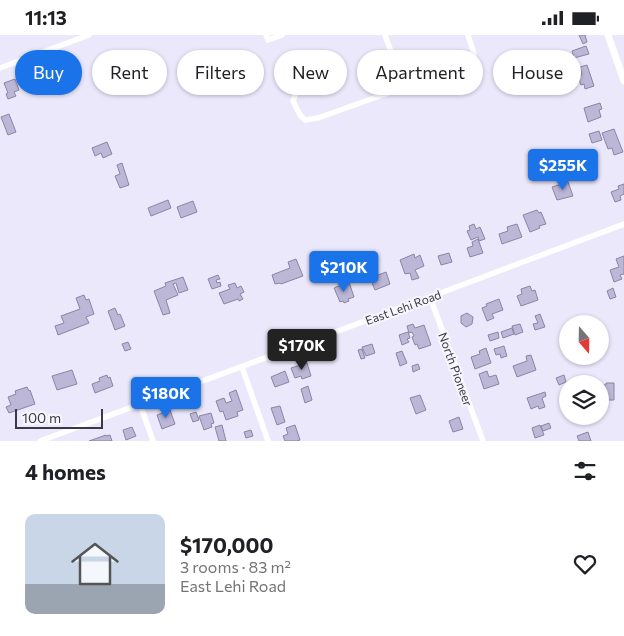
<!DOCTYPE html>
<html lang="en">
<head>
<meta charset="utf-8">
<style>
  body { margin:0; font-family:Commissioner,sans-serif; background:#f6f6f6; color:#202124; height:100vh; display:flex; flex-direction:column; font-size:19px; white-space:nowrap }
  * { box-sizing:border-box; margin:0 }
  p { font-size:16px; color:#757577 }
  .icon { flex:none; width:28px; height:28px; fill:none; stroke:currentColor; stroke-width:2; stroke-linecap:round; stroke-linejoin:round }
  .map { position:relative; height:406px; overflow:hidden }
  .details { display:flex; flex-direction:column; background:#fff; flex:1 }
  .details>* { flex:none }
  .top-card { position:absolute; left:15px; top:15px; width:595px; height:45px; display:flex; gap:10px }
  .needle { width:32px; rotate:160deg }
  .tools { position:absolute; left:559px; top:280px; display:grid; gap:10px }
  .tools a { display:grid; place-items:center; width:50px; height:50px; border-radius:50%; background:#fff; box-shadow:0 1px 4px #0004; font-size:25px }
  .scale { position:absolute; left:15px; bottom:12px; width:88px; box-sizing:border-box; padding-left:5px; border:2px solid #3b3947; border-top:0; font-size:14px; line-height:18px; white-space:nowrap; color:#3b3947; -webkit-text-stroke:4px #f8f7fe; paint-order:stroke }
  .price { position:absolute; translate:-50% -42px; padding:0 11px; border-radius:5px; background:#1a73e8; color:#fff; font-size:16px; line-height:32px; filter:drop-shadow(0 1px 2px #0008) }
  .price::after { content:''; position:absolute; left:50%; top:30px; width:15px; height:11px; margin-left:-8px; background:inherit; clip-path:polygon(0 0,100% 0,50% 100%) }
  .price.on { background:#222; color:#fff }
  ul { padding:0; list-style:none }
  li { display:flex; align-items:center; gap:15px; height:125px; padding:0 25px }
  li+li { border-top:1px solid #e0e0e0 }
  li span { display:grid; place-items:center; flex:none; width:140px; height:100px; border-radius:10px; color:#555 }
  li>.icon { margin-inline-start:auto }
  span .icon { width:60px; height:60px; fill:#fffc; stroke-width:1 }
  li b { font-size:21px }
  h2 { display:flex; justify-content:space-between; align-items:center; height:60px; padding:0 25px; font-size:21px }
  .tag { padding:0 18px; border-radius:22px; background:#fff; box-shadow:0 1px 4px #0004; font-size:18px; line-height:45px }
  .tag.on { background:#1a73e8; color:#fff }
  .status { display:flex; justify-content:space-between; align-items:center; height:35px; padding:0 25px; background:#fff; direction:ltr }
  .status svg { height:14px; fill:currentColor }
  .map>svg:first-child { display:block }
  .building { fill:#bcb6d7; stroke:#8a85a4 }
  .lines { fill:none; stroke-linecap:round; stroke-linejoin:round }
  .minor { stroke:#fff; stroke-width:5.5 }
  .tertiary { stroke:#fff; stroke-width:7 }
  .labels { text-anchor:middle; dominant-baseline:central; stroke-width:4; stroke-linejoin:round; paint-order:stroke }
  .street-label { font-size:12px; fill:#3b3947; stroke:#f8f7fe }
</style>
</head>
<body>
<div class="status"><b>11:13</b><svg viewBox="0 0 49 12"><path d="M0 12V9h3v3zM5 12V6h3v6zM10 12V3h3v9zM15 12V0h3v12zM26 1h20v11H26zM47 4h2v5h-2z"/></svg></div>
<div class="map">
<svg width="624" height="406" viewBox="0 0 624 406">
  <rect width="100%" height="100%" fill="#ebe8fc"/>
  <path class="building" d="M579,0h6l2,7 -4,2z
    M586,11l3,8 -15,4 -2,-7z
    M124,16l4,11 -15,6 -4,-11z
    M540,24l3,10 -8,3 -3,-11z
    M587,30l7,21 -9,3 -1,-5 -3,1 -3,-8 4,-2 -2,-8z
    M129,37l2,5 -10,3 -2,-5z
    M15,44l4,11 -5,2 2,4 -8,3 -2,-5 2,-1 -4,-10z
    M544,45l2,8 -16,5 -2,-7z
    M600,68l2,6 -3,1 2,7 -13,5 -4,-14z
    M9,79l7,18 -8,3 -7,-18z
    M614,94l9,23 -9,3 -2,-7 -4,1 -6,-16z
    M599,96l3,9 -10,3 -3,-9z
    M107,107l5,12 -9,4 -2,-5 -6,3 -3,-8z
    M122,128l7,22 -9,3 -5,-12 5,-2 -3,-9z
    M568,147l5,14 -16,4 -5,-13z
    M624,149v10l-4,2 1,4 -6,2 -4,-10 8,-3 -1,-3z
    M168,165l3,8 -20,8 -3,-8z
    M193,166l4,11 -16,6 -4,-11z
    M537,175l2,3 2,-1 5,12 -7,2 1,2 -10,4 -7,-17z
    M474,189l2,5 4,-2 5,12 -6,2 -1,-4 -7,3 -4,-9 3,-1 -1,-4z
    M517,189l5,13 -20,7 -3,-10 9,-3 -1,-4z
    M478,204l5,14 -13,4 -3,-9 6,-2 -1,-4z
    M449,218l3,9 -11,3 -3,-9z
    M344,219l3,8 -18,7 -3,-8z
    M414,219l1,4 5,-3 4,11 -9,4 4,8 -7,2 -2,-7 -5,1 -5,-14z
    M624,221v18l-4,1 2,4 -8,3 -4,-12 9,-3 -3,-8z
    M296,224l7,17 -22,8 -1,-1 -5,1 -3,-9 18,-7 -2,-6z
    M386,237l4,12 -15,6 -5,-12z
    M218,240l2,4 -4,1 1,3 3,-1 1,4 -9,3 -4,-10z
    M183,242l5,13 -9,3 -3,-10 -3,1 5,11 -12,5 4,13 -7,2 -9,-24 12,-5 -1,-3z
    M349,247l5,15 -6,2 1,2 -5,2 -1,-2 -3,1 -6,-14z
    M235,248l2,5 4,-2 3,6 -4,2 3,5 -4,2 -1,-2 -14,5 -5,-11 11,-4 -2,-4z
    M530,251l2,5 3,-1 3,10 -17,6 -4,-10 5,-2 -1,-5z
    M613,253l3,9 -6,2 -3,-8z
    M84,260l2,5 3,-1 5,15 -8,3 3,6 -31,12 -3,-9 9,-3 -3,-7 19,-7 -4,-11z
    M499,264l4,11 -11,4 2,4 -7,3 -5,-13 5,-2 -1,-2z
    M115,273l3,7 2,-1 5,12 -10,4 -7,-19z
    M467,278l6,4 -1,7 -6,3 -5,-4v-7z
    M540,279l5,13 -10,3 -2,-6 5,-1 -3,-7z
    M413,289l2,4 9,-3 7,20 -12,4 -2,-5 -2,1 -3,-8 2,-1 -2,-4 -3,1 -2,-7z
    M520,289l3,8 -8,3 -3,-9z
    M512,293l2,6 -11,4 -2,-6z
    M408,297l2,6 -3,1 2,3 -7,3 -3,-10z
    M498,297l1,6 -9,3 -2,-6z
    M128,307l3,7 -6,2 -3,-7z
    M372,309l3,9 -9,3 -4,-9z
    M504,311l3,10 -6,2 -1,-4 -4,1 -2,-6z
    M486,313l5,15 -16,6 -4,-12 9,-3 -1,-3z
    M362,314l3,9 -4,1 -3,-9z
    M402,316l5,12 -7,3 -4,-13z
    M531,320l5,15 -19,7 -4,-11 14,-5 -1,-5z
    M307,328l4,13 -9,3 -1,-3 -6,2 -4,-10z
    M418,329l2,5 -7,3 -1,-6z
    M72,335l5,14 -20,6 -5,-14z
    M285,336l4,11 -14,5 -4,-10z
    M487,336l2,6 7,-2 3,9 -15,5 -5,-15z
    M107,340l1,3 2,-1 3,9 -18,7 -3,-9 8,-3 -1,-3z
    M564,340l2,7 -7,3 -3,-7z
    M606,348h8v17h-14v-15h6z
    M308,351l4,14 -7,3 -4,-14z
    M27,352l2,4 1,-1 5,14 -26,9 -3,-6 5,-2 -3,-8 8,-3 -1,-3z
    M236,355l7,20 -6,2 1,4 -12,4 -3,-9 -3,1 -4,-11 8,-3 2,5 6,-2 -3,-8z
    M545,357l1,4 -4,2 3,9 -6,2 -1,-3 -7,3 -4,-11z
    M420,360l6,15 -10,4 -6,-16z
    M280,371l5,16 -8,3 -6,-17z
    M170,375l5,14 -13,5 -5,-14z
    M196,377l3,8 -6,2 -3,-8z
    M211,378l3,10 -3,1 1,3 -8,3 -5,-14z
    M459,382l4,12 -10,3 -4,-11z
    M549,388l2,5 -8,3 -2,-5z
    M222,390l4,16h-7l-4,-14z
    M295,390l5,15 -3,1h-12l-2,-5 5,-2 -2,-6z
    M540,390l4,10 -9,3 -3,-10z
    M132,392l4,9 -10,4 -3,-10z
    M251,395l2,6 -7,2 -2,-6z
    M588,397l3,9h-12l-2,-5z
    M106,400v1l4,-1 2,6h-23z"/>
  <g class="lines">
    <path class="minor" d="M266,0l2,5 14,-5
      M385,0l19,52
      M0,33l89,-33
      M296,58l-3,8 7,14 5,5 13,-2 146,-52 7,-4 3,-8 -6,-19
      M430,262l53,144
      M242,332l26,74
      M140,369l13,37
      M40,406l390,-144 194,-73"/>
    <path class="tertiary" d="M608,0l16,46"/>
  </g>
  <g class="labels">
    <g class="street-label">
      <text transform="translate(403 272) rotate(-20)">East Lehi Road</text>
      <text transform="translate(456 334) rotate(70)">North Pioneer</text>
    </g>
  </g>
</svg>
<div class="tools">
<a><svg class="needle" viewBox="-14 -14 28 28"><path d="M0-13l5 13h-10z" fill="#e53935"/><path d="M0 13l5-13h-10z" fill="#757577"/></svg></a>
<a><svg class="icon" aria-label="layers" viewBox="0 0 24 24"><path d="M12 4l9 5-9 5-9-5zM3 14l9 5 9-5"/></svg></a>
</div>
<div class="scale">100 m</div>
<b class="price" style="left:563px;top:156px">$255K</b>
<b class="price" style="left:344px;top:258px">$210K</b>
<b class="price on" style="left:302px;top:336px">$170K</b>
<b class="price" style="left:166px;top:384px">$180K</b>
<div class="top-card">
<a class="tag on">Buy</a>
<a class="tag">Rent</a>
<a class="tag">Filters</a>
<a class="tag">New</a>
<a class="tag">Apartment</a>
<a class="tag">House</a>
</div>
</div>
<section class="details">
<h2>4 homes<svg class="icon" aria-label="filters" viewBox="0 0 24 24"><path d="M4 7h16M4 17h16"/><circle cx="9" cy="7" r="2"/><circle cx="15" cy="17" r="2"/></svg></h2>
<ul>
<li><span style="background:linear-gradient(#c9d6e8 70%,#9aa5b1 0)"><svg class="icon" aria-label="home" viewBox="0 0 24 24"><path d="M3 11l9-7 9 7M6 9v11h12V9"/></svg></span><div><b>$170,000</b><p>3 rooms · 83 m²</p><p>East Lehi Road</p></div><svg class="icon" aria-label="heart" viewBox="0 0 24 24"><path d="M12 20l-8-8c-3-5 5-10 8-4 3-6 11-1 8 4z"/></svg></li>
</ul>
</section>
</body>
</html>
